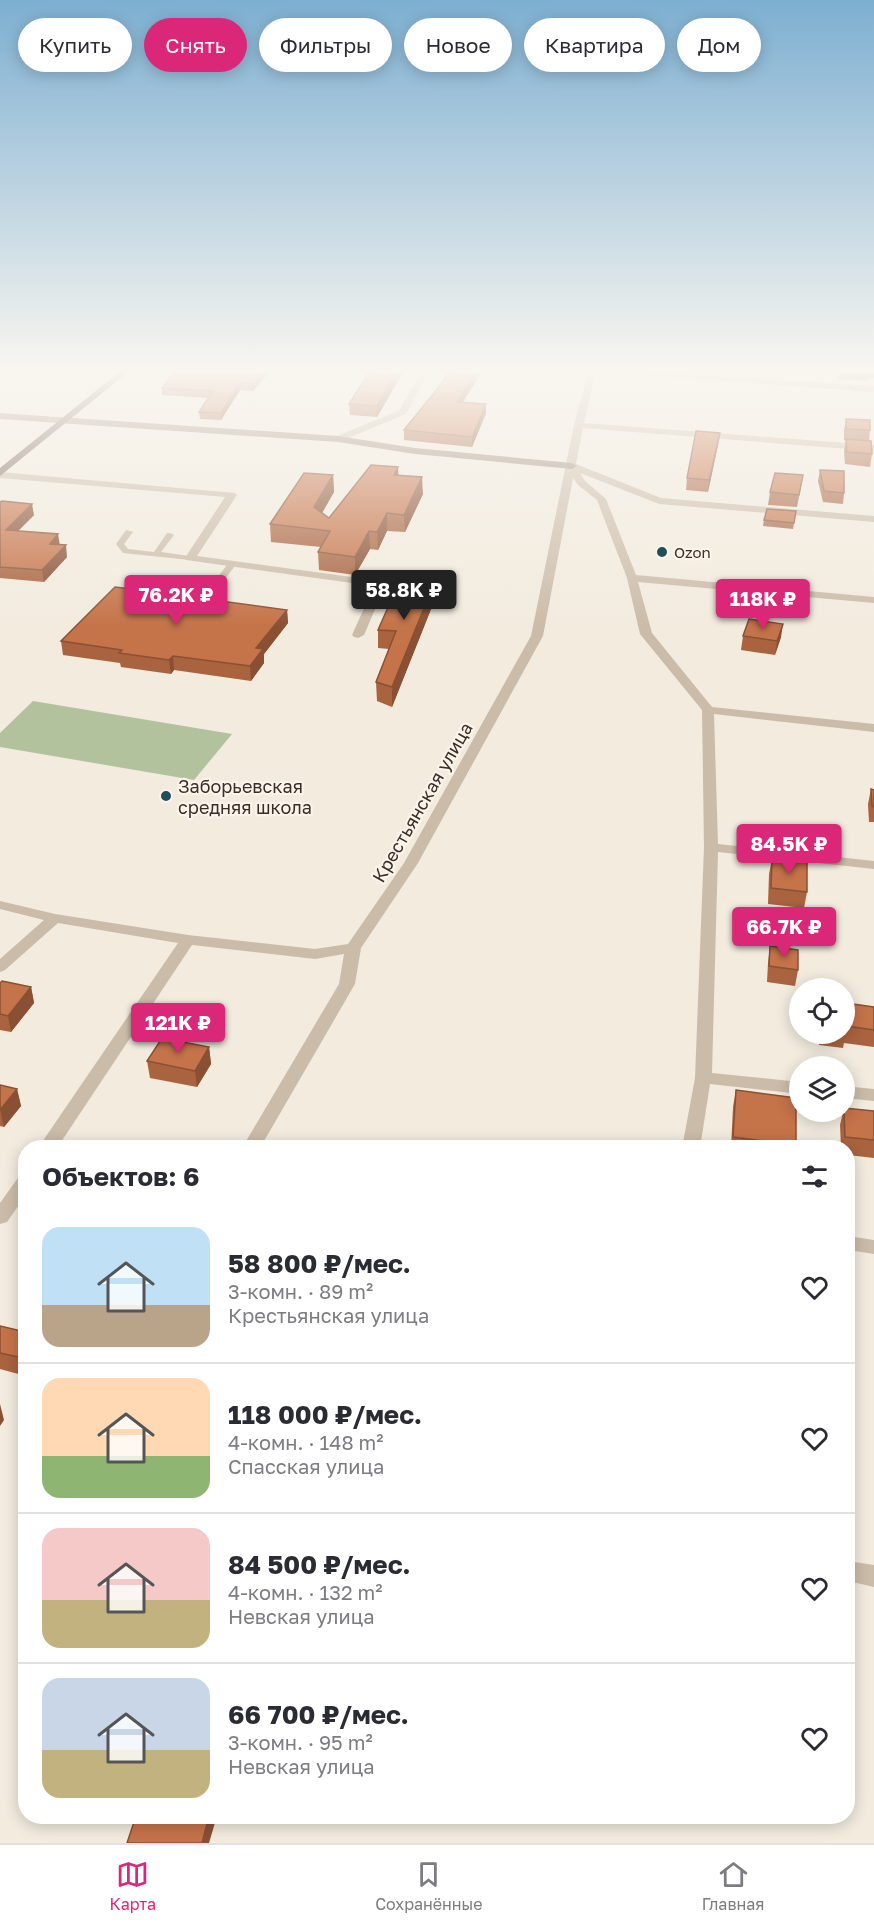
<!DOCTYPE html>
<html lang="ru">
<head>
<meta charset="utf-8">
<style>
  body { margin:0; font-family:"Golos Text",sans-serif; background:#f2f2f3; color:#2b2b33; height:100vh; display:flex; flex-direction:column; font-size:22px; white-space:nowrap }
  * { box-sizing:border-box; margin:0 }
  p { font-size:20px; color:#7c7c81 }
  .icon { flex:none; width:33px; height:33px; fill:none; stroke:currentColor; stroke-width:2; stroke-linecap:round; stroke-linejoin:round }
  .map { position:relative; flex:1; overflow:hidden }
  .side { position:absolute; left:18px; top:1140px; width:837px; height:684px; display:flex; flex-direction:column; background:#fff; border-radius:24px; box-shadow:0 3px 15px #0003 }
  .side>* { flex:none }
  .hud { position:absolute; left:18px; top:18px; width:838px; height:54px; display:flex; gap:12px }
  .tools { position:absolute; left:789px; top:978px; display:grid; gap:12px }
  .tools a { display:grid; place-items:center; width:66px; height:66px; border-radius:50%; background:#fff; box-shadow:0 3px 15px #0003; font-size:30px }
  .price { position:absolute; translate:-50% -51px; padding:0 14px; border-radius:6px; background:#db2777; color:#fff; font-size:20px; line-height:39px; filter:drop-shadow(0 2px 3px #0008) }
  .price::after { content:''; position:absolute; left:50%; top:36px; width:18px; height:14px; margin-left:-9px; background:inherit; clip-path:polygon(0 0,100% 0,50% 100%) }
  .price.current { background:#222; color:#fff }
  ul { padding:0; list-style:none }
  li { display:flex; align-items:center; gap:18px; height:150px; padding:0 24px }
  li+li { border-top:2px solid #e1e1e2 }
  li span { display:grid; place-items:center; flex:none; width:168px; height:120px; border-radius:18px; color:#555 }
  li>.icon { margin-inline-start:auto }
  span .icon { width:72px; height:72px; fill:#fffc; stroke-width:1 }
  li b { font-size:26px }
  h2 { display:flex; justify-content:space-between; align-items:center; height:72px; padding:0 24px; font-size:26px }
  .pill { padding:0 21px; border-radius:27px; background:#fff; box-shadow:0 3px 15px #0003; font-size:21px; line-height:54px }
  .pill.current { background:#db2777; color:#fff }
  .tabs { display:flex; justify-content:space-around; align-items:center; height:84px; border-top:2px solid #e1e1e2; background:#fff; font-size:16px; color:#7c7c81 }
  .tabs a { display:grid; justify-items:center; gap:3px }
  .tabs .current { color:#db2777 }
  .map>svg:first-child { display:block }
  .green { fill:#b2c29d }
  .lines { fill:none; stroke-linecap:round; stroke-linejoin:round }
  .lane { fill:#cbbca9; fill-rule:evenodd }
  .street { fill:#cbbca9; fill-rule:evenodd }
  .secondary { fill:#9e8b7b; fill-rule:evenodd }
  .primary { fill:#7a685a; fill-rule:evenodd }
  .wall { fill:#a9633f }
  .shaded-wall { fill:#8a5033 }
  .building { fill:#c57349; stroke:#8a5033; stroke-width:1.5 }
  .poi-dot { fill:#1f5059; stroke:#faf4ea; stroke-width:2 }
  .labels { text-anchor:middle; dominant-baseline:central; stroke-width:4.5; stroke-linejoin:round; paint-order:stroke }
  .far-poi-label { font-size:15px; fill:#382f29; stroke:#faf4ea; text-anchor:start }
  .poi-label { font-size:18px; fill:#382f29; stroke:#faf4ea; text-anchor:start }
  .street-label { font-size:18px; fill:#382f29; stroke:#faf4ea }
</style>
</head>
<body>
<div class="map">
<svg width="874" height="1843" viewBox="0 0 874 1843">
  <rect width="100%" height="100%" fill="#f2ebde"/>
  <path class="green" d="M33,701l199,33 -38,46 -194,-33v-14z"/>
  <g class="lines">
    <path class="lane" d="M319,369h7l-5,3 -2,-1z
      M126,530l7,2 -9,12 4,5 26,3 13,-19h3l4,2 -13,17 29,4 4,2 -4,2 -67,-7 -7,-9z
      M230,561l7,2 -26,35h-6v-4z"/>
    <path class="street" d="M422,369h8l-24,45 -65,27h-6v-4l65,-27z
      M589,369h34l251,17v6l-278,-20 -12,51 290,22v6l-291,-23 -7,36 85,34 213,18v6l-215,-18 -79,-31 5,8 21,18 30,76 238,22v6l-236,-21 14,51 60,74 162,17v8l-160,-18 4,130 156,17v8l-156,-17 -6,221 88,9v12l-90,-10 -10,64h-18l13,-70 9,-231 -2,-137 -62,-76 -13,-56 -30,-78 -19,-15 -5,-7 -30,158 -125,227 -57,85 -6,36 -95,164h-18l97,-164 5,-30 -29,5 -123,-14 -135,203h-19l140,-205 -120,-20 -53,47 -5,2v-13l44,-39 -44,-11v-8l55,13 133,21 127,14 33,-5 56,-81 127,-227 43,-211z
      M0,472l235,21 2,2 -40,61 184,25 5,3 -22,51 -6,3 -4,-1 -2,-2 22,-49 -188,-26 -1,-2 40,-61 -225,-19z
      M844,1086l30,3v12l-30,-3z
      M26,1174v21l-19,27 -7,2v-21l20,-28z
      M848,1236l26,4v14l-26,-4z
      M848,1561l26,4v22l-26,-6z"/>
    <path class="secondary" d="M0,413l338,23 77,12 157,15 5,3 -5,3 -157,-15 -77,-12 -338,-23z"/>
    <path class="primary" d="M123,369h9l-132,107v-8z"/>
  </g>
  <path class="wall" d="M177,369h95l-19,22 -13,-1 -19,30 -21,-1 -1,-7 10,-14 -47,-3v-7z
    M371,369h34l-28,48 -27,-2 -1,-11z
    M840,369h34v9h-5l-1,3 -30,-2z
    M463,402l23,11 -14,34 -68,-7v-10z
    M846,419l24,11 -1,11 3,13 -2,13 -25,-3 -1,-13 2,-10 -2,-1v-10z
    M718,445l-10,47 -22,-2 1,-12z
    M820,470l24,23 -1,11 -20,-2 -5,-21z
    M333,475l1,17 -12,21 7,5 69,-42 25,18 -18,38 -18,-1 -9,19 -8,-1 -15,26 -36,-5 -1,-18 3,-5 -50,-5 -1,-18z
    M801,487l-4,20 -29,-2 2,-13z
    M0,502l34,13 -16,16 42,14 7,12 -23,25 -44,-4z
    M796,511l-3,18 -30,-3 1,-6z
    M437,594l-45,113 -15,-6 -1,-19 13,-33 -11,-1v-18z
    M179,595l37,1 1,5 70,9 1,13 -24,31v9l-13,18 -77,-11 -3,4 -50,-7 -1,-4 -57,-8 -2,-14z
    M743,636l38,1 -6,18 -34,-5z
    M871,789l3,1v32h-5l-1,-18z
    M772,859l35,33 -3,16 -36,-4 1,-30z
    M770,946l28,24 -3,16 -28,-4 1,-19z
    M0,983l31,4 3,16 -23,29 -11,-2z
    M844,995l2,8 28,4v40l-30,-4 -1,5 -24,-3v-11h25z
    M209,1047l2,17 -14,23 -47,-9 -3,-17z
    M0,1085l17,4 4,17 -17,21 -4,-1z
    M736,1090l60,55 -1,3h-64l2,-41z
    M874,1111v47l-26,-3v-7h-7l-1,-23 3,-13z
    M0,1326l26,6 -4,43 -22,-6z"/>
  <path class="shaded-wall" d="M265,369h7l-19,22v-7z
    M398,369h7l-28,48v-11z
    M479,369h5l-27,42v-9z
    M240,383v7l-19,30v-7z
    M486,404v9l-14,34v-10z
    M720,433l-2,12 -10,47 1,-12z
    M398,467l1,17 -5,-9z
    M333,475l1,17 -19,33 -1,-18z
    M422,477l1,17 -18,38 -1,-17z
    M32,504l2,11 -26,26 -2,-11z
    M387,513v18l-9,19 -1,-18z
    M369,531l1,18 -15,26v-18z
    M58,534l2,12 -10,-2z
    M66,545l1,12 -23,25 -2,-12z
    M437,576v18l-45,113v-20z
    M287,610l1,13 -24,31v9l-13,18 -1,-15 6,-18z
    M783,624l-2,13 -6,18 2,-14z
    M173,656l1,14 -3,4 -2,-14z
    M31,987l3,16 -23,29 -3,-16z
    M209,1047l2,17 -14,23 -2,-16z
    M17,1089l4,17 -17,21 -4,-17z
    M26,1344v24l-4,7 -4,-18z
    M0,1404l4,16 -4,6z
    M209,1816h8l-8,27h-7z"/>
  <path class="building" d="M177,369h88l-12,15 -13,-1 -19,30 -22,-1 14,-21 -51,-3z
    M371,369h27l-21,37 -28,-2z
    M451,369h28l-22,33 29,2 -14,33 -68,-7 34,-42z
    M850,369h20v1z
    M846,419l24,1v10l-24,-1z
    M696,431l24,2 -11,47 -22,-2z
    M846,439l25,2 1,13 -25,-2z
    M371,465l27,2 -4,8 28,2 -18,38 -17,-2 -10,19 -8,-1 -14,26 -37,-5 12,-21 -60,-7 34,-51 29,2 -19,32 15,11z
    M820,470l24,1v22l-20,-2z
    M775,473l28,2 -4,20 -29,-3z
    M2,501l30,3 -26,26 52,4 -8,10 16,1 -24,25 -42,-3v-65z
    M767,509l29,2 -2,12 -30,-3z
    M403,573l34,3 -45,111 -16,-5 20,-51 -18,-1z
    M115,587l64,8 4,-4 33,5 -3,4 74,10 -31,38 7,1 -13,17 -77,-10 -4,4 -50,-7 3,-3 -61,-9z
    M749,619l34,5 -6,17 -34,-5z
    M871,789l3,1v17l-2,-1z
    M772,859l35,3v30l-36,-4z
    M770,946l28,4v20l-29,-4z
    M2,981l29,6 -23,29 -8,-2v-31z
    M844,995h2v8l28,4v23l-28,-4 1,5h-3z
    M162,1038l47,9 -14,24 -48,-10z
    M0,1085l17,4 -17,21z
    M736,1090l60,8v47l-63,-8z
    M844,1108l30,3v29l-29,-3 -1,-25z
    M0,1326l26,6v12l-8,13 -18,-4z
    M136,1816h73l-7,27h-75z"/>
  <linearGradient id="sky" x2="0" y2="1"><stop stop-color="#7dafd1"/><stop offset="0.59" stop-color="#f9f6f0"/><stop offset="1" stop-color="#f9f6f0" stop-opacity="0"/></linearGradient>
  <rect width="874" height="627" fill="url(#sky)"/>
  <g class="poi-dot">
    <circle cx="662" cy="552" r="6"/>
    <circle cx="166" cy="796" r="6"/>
  </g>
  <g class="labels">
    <g class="far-poi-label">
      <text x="674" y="552">Ozon</text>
    </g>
    <g class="poi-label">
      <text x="178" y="786">Заборьевская<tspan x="178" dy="21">средняя школа</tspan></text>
    </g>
    <g class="street-label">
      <text transform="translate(422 802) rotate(-60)">Крестьянская улица</text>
    </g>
  </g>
</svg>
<div class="tools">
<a><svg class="icon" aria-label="locate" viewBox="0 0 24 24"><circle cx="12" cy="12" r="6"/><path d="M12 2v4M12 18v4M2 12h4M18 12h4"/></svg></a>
<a><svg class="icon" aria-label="layers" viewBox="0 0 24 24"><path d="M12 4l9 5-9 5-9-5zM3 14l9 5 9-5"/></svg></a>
</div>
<b class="price current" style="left:404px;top:621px">58.8K ₽</b>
<b class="price" style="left:176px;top:626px">76.2K ₽</b>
<b class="price" style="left:763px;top:630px">118K ₽</b>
<b class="price" style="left:789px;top:875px">84.5K ₽</b>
<b class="price" style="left:784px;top:958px">66.7K ₽</b>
<b class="price" style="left:178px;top:1054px">121K ₽</b>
<div class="hud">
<a class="pill">Купить</a>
<a class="pill current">Снять</a>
<a class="pill">Фильтры</a>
<a class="pill">Новое</a>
<a class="pill">Квартира</a>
<a class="pill">Дом</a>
</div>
<section class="side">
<h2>Объектов: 6<svg class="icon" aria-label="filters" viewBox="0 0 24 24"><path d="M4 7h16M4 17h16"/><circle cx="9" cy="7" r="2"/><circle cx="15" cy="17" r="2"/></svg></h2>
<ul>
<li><span style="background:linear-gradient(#bfe0f5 65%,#b9a48a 0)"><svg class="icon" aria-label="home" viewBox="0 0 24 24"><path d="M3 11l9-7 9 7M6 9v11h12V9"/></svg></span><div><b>58 800 ₽/мес.</b><p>3-комн. · 89 m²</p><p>Крестьянская улица</p></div><svg class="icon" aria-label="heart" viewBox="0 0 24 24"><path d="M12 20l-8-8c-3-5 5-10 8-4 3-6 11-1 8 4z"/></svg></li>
<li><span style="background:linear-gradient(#ffd9b3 65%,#8fb573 0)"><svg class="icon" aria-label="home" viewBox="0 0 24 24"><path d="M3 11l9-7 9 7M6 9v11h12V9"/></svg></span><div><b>118 000 ₽/мес.</b><p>4-комн. · 148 m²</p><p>Спасская улица</p></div><svg class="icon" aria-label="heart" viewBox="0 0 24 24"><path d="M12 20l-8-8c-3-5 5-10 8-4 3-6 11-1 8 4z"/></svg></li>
<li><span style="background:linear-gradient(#f6c9c9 60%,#c2b280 0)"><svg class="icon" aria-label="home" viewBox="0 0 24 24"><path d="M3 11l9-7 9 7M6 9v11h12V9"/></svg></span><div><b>84 500 ₽/мес.</b><p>4-комн. · 132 m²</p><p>Невская улица</p></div><svg class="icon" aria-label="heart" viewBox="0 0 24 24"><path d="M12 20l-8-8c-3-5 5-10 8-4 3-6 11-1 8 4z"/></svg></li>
<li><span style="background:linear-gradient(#c9d6e8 60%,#c2b280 0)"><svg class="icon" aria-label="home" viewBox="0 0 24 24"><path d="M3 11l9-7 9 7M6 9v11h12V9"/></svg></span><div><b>66 700 ₽/мес.</b><p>3-комн. · 95 m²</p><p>Невская улица</p></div><svg class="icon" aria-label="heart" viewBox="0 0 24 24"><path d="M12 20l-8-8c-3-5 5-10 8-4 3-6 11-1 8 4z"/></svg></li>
</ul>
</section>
</div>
<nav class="tabs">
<a class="current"><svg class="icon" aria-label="map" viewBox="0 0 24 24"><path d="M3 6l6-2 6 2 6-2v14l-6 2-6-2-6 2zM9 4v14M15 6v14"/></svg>Карта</a>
<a><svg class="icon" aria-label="saved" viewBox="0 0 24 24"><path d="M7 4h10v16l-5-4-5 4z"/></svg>Сохранённые</a>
<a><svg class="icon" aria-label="home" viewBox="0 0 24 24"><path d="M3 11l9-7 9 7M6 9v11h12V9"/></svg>Главная</a>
</nav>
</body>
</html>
